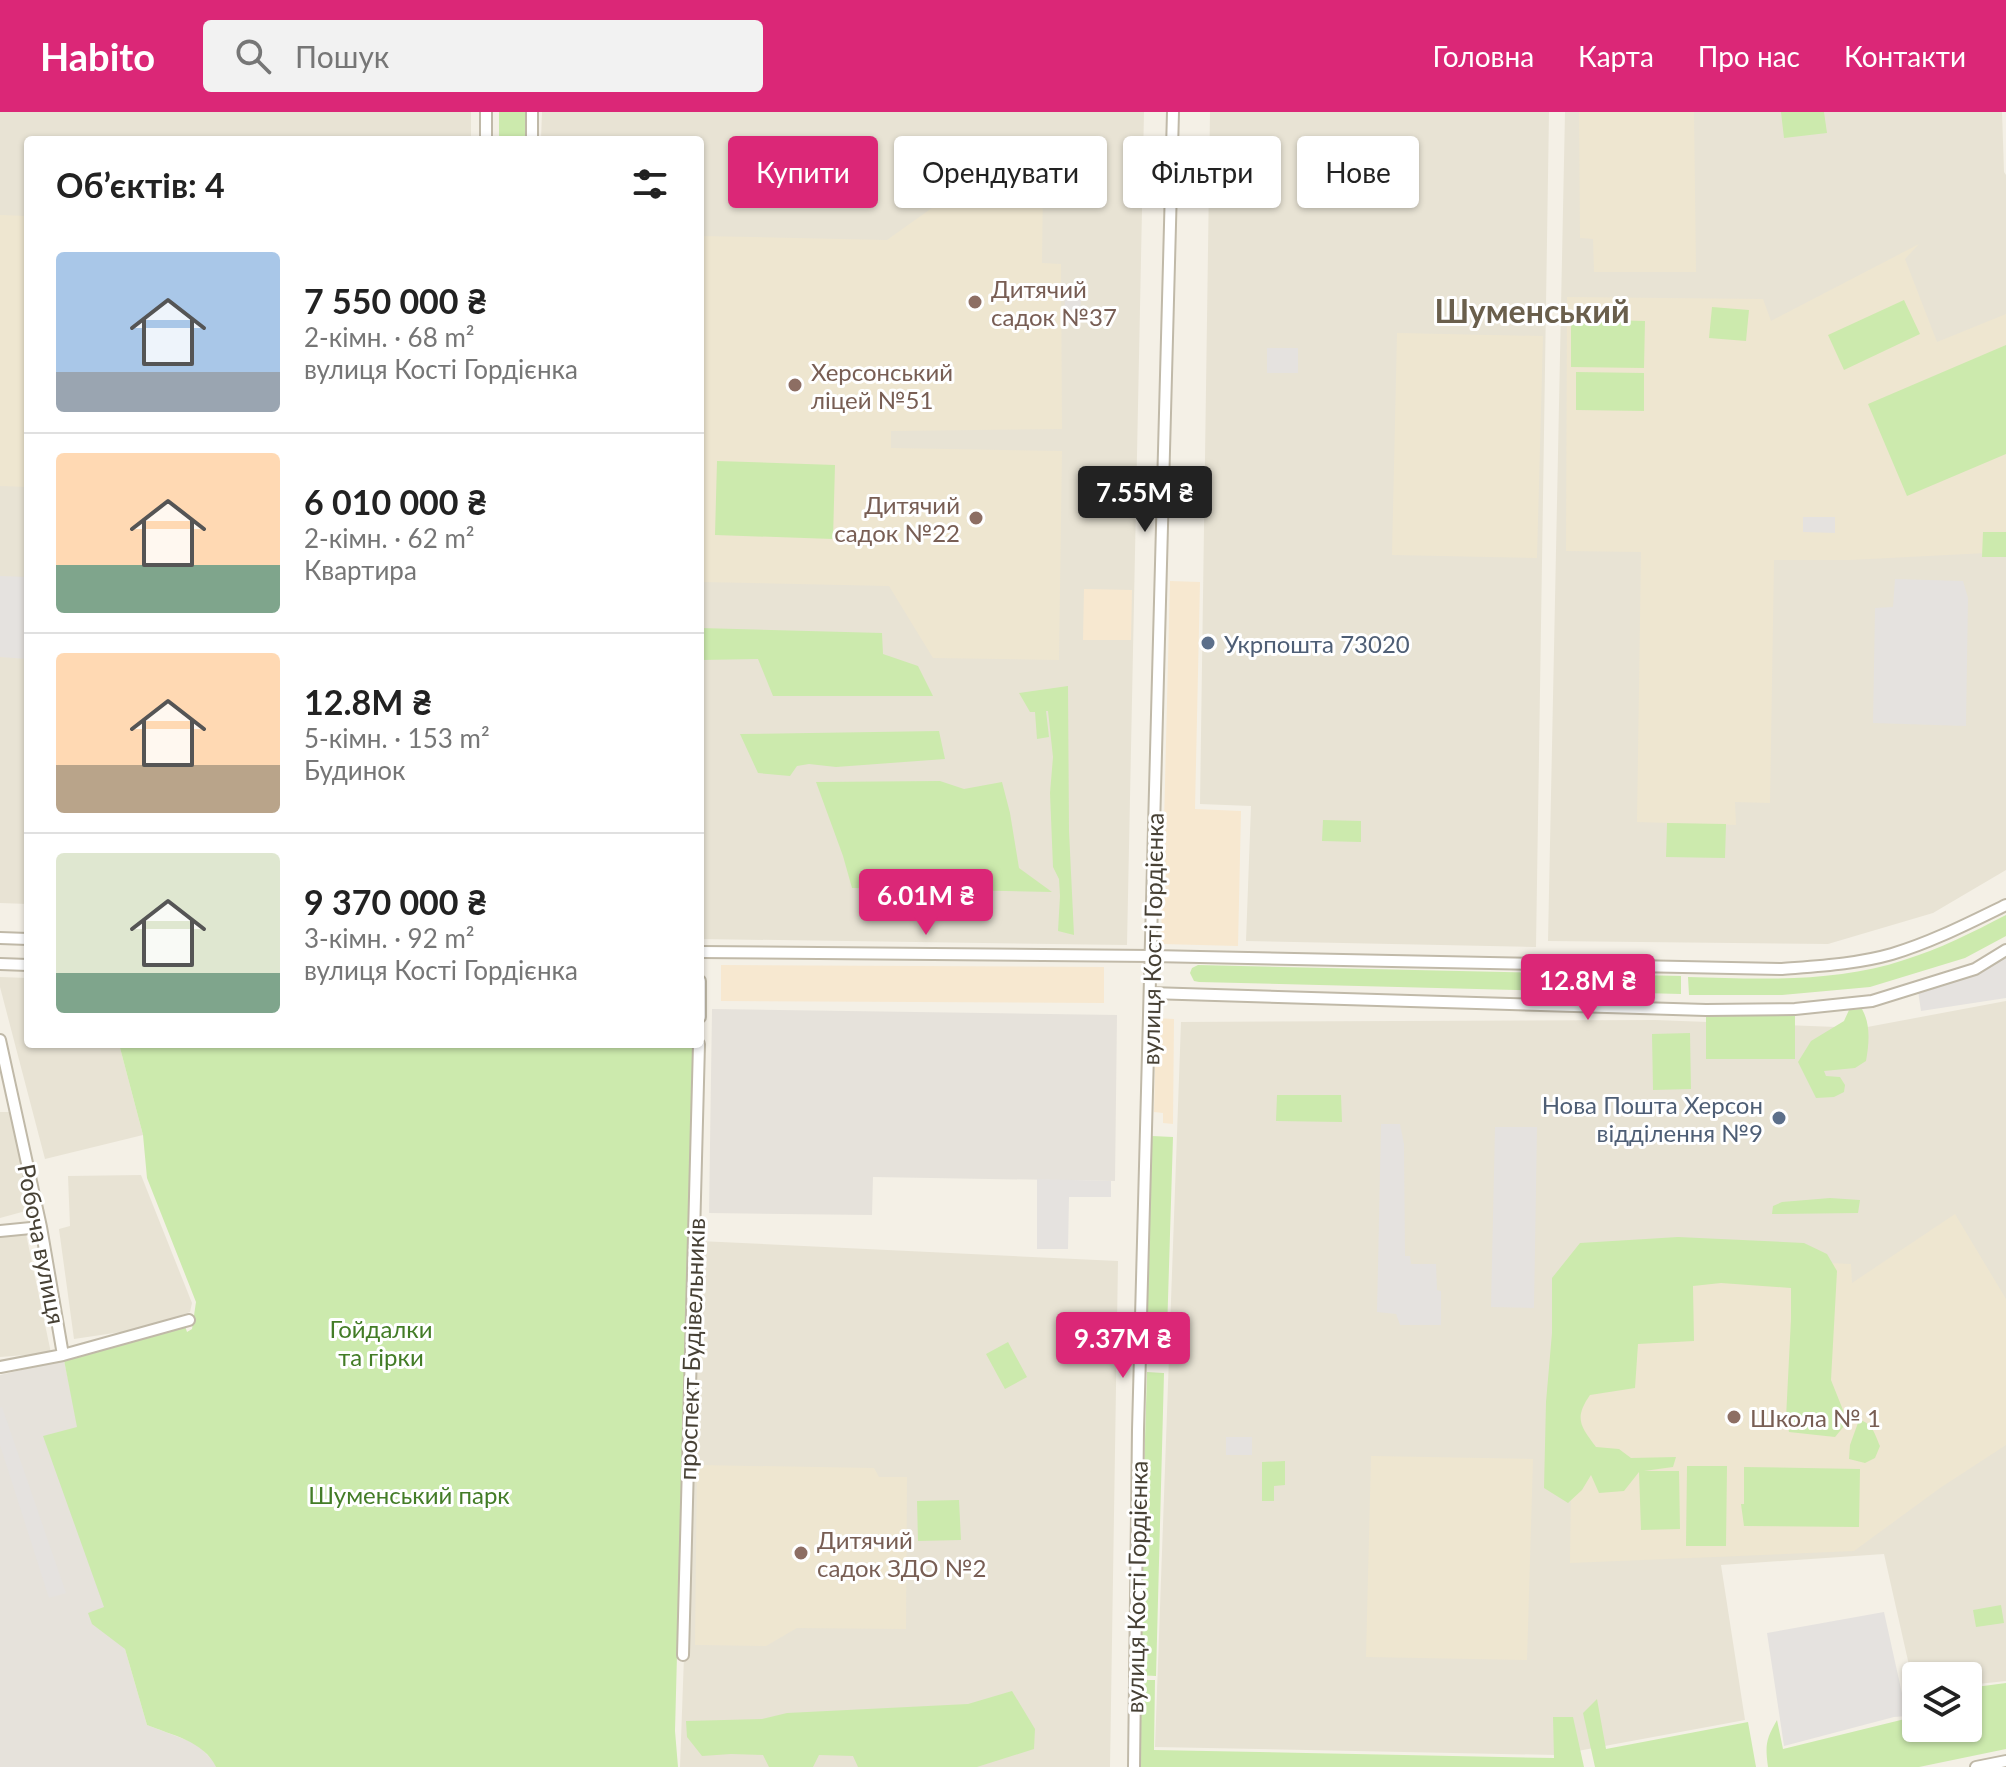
<!DOCTYPE html>
<html lang="uk">
<head>
<meta charset="utf-8">
<style>
  body { margin:0; font-family:Lato,sans-serif; background:#f2f2f2; color:#222; height:100vh; display:flex; flex-direction:column; font-size:30px; white-space:nowrap }
  * { box-sizing:border-box; margin:0 }
  p { font-size:26px; color:#767676 }
  .icon { flex:none; width:44px; height:44px; fill:none; stroke:currentColor; stroke-width:2; stroke-linecap:round; stroke-linejoin:round }
  .map { position:relative; flex:1; overflow:hidden }
  .sheet { position:absolute; left:24px; top:24px; width:680px; height:912px; display:flex; flex-direction:column; background:#fff; border-radius:8px; box-shadow:0 2px 6px #0004 }
  .sheet>* { flex:none }
  .top-card { position:absolute; left:728px; top:24px; width:760px; height:72px; display:flex; gap:16px }
  .tools { position:absolute; left:1902px; top:1550px; display:grid; gap:16px }
  .tools a { display:grid; place-items:center; width:80px; height:80px; border-radius:8px; background:#fff; box-shadow:0 2px 6px #0004; font-size:40px }
  .price { position:absolute; translate:-50% -68px; padding:0 18px; border-radius:8px; background:#db2777; color:#fff; font-size:26px; line-height:52px; filter:drop-shadow(0 2px 4px #0008) }
  .price::after { content:''; position:absolute; left:50%; top:48px; width:24px; height:18px; margin-left:-12px; background:inherit; clip-path:polygon(0 0,100% 0,50% 100%) }
  .price.current { background:#222; color:#fff }
  ul { padding:0; list-style:none }
  li { display:flex; align-items:center; gap:24px; height:200px; padding:0 32px }
  li+li { border-top:2px solid #e0e0e0 }
  li span { display:grid; place-items:center; flex:none; width:224px; height:160px; border-radius:8px; color:#555 }
  li>.icon { margin-inline-start:auto }
  span .icon { width:96px; height:96px; fill:#fffc; stroke-width:1 }
  li b { font-size:34px }
  h2 { display:flex; justify-content:space-between; align-items:center; height:96px; padding:0 32px; font-size:34px }
  .tag { padding:0 28px; border-radius:8px; background:#fff; box-shadow:0 2px 6px #0004; font-size:28px; line-height:72px }
  .tag.current { background:#db2777; color:#fff }
  header { display:flex; align-items:center; gap:48px; box-sizing:border-box; height:112px; padding:0 40px; background:#db2777; color:#fff }
  header strong { font-size:38px }
  nav { display:flex; gap:44px; margin-inline-start:auto; font-size:28px }
  .search { width:560px; height:72px; background:#f2f2f2; display:flex; align-items:center; gap:20px; box-sizing:border-box; padding:0 28px; border-radius:8px; color:#767676; font-size:30px }
  .map>svg:first-child { display:block }
  .residential { fill:#e8e3d4 }
  .commercial { fill:#f7e8d0 }
  .industrial { fill:#e6e2db }
  .education { fill:#eee6d0 }
  .green { fill:#cceaad }
  .parking { fill:#e5e2df }
  .lines { fill:none; stroke-linecap:round; stroke-linejoin:round }
  .street-casing { stroke:#c0b9a8; stroke-width:14 }
  .street { stroke:#fff; stroke-width:10 }
  .education-dot { fill:#8d6e63; stroke:#fff; stroke-width:3 }
  .service-dot { fill:#5c6f8a; stroke:#fff; stroke-width:3 }
  .labels { text-anchor:middle; dominant-baseline:central; stroke-width:6; stroke-linejoin:round; paint-order:stroke }
  .education-label { font-size:24px; fill:#785e54; stroke:#fff; text-anchor:start }
  .service-label { font-size:24px; fill:#4e5e75; stroke:#fff; text-anchor:start }
  .street-label { font-size:24px; fill:#474135; stroke:#fff }
  .park-label { font-size:24px; fill:#437c26; stroke:#fff }
  .district-label { font-size:32px; font-weight:bold; fill:#6a5f4c; stroke:#fff }
</style>
</head>
<body>
<header>
<strong>Habito</strong>
<div class="search"><svg class="icon" aria-label="search" viewBox="0 0 24 24"><circle cx="10" cy="10" r="6"/><path d="M15 15l6 6"/></svg>Пошук</div>
<nav><a>Головна</a><a>Карта</a><a>Про нас</a><a>Контакти</a></nav>
</header>
<div class="map">
<svg width="2006" height="1655" viewBox="0 0 2006 1655">
  <rect width="100%" height="100%" fill="#f4f0e6"/>
  <path class="residential" d="M0,0h471v28h-443v764l-28,-1z
    M542,0h602l-17,833 -427,-6v-799h-159z
    M1210,0h339l-13,835 -290,-6 5,-135 -51,-2z
    M1565,0h437l2,60 2,3v695l-73,43 -105,31 -280,-3z
    M0,865l28,1v66h91l24,91 -98,24 -45,-172z
    M2006,889v680l-38,4v-9h-52l-1,16 -31,-138 -163,11 24,155 -189,35 -401,-8 26,-725 474,-2 207,8z
    M0,1000h12l21,97 -33,9z
    M141,1063l51,128 -2,9 -49,17 -67,10 -15,-110 11,-3 -2,-50z
    M26,1122l25,119 -51,4v-120z
    M699,1129l419,20 -8,506h-430z"/>
  <path class="commercial" d="M1170,469l30,1 -5,227 46,2 -3,135 -77,-2z
    M1084,477l48,1 -1,50h-48z
    M721,853l383,2v36l-383,-2z
    M1156,906l18,1 -1,105 -10,-1v-10l-9,-1z"/>
  <path class="industrial" d="M712,897l405,6 -2,166 -242,-4 -1,38 -163,-2z
    M64,1248l61,289 22,76 50,19 17,18 2,5h-216v-392z"/>
  <path class="education" d="M1579,0h115l2,160h-102l-1,-33 -13,-1z
    M967,71l76,1 -1,79 19,1 1,165 -171,2v17l171,3 -3,209 -126,-2 -44,-72 -189,-4v-346l187,4z
    M0,103l28,1v271l-28,-1z
    M1919,132l-14,15 32,83 69,-28v238l-156,8h-76l-4,243 -35,-1 1,23 -99,-3 4,-270 -75,-1 1,-254 196,2 8,22z
    M1397,221l146,3 -6,222 -145,-3z
    M1955,1102l51,85v146l-66,43 -86,63 -284,12 4,-311 277,12 1,19z
    M1371,1344l162,3 -6,201 -161,-3z
    M697,1353l177,3 5,9h28l-1,152 -109,-1 -31,18 -71,-1z"/>
  <path class="green" d="M499,0h26v28h-26z
    M1781,0h43l3,21 -43,5z
    M1904,188l16,34 -76,36 -16,-35z
    M1712,195l37,3 -3,31 -37,-3z
    M1571,207l74,2 -1,47 -73,-1z
    M2006,233v109l-99,42 -39,-92z
    M1576,260l68,1v38l-68,-1z
    M717,349l118,4 -2,74 -118,-4z
    M1983,420h23v25h-24z
    M700,516l182,5 1,21 35,12 15,30h-160l-15,-37 -58,1z
    M1068,574l1,145 5,104 -16,-4 2,-35 -1,-17 -6,-12 -3,-74 3,-36 -5,-46h-2l3,26 -12,2 -2,-27h-5l-11,-19z
    M939,619l6,28 -109,8 -27,-3 -12,2 -7,10 -32,-3 -18,-39z
    M940,669l24,8 38,-7 8,31 9,55 33,24 -200,-4 -9,-32 -27,-74z
    M1323,708l38,1v21l-39,-1z
    M1667,711l59,1 -1,34 -59,-1z
    M2006,803v21l-41,22 -95,29 -88,8h-93l-1,-18c71,2 147,6 216,-17 36,-11 69,-28 102,-45z
    M1198,853l483,11v18l-482,-12 -5,-1 -4,-8 2,-5z
    M1795,897v50h-89v-49z
    M1862,897c9,16 7,35 4,52l-11,7 -31,3 2,5 14,1 5,8 -1,7 -10,5 -18,1 -18,-36 13,-21 33,-20 5,-11z
    M1690,921l1,56 -38,1 -1,-56z
    M119,932h574l-18,687 3,36h-462c-12,-26 -45,-32 -69,-42l-22,-76 -33,-25 -4,-11 16,-6 -61,-171 34,-9 -13,-67 121,-34 2,6 5,-3 4,-27 -49,-124 -4,-43z
    M1277,983h64l1,27 -66,-1z
    M1152,1024l21,1 -7,227 -21,-1z
    M1830,1086l30,2 -2,13 -86,1 1,-8 9,-4z
    M1678,1125l126,6 23,11 10,17 -6,109 12,30 2,15 -10,12 -46,-5 -3,-14 5,-99v-31l-70,-5 -28,3 1,55 -56,3 -3,44 -45,7c-16,23 -10,31 6,52l23,2 12,9 45,-1 -3,10 -29,4h35l1,58 -39,1 -2,-58 -15,19 -25,2 -8,-18 -9,15 -14,13 -24,-15 2,-86 6,-69v-55l28,-35z
    M1008,1230l19,35 -22,12 -19,-35z
    M1147,1260l17,1 -8,303 -18,-1z
    M1859,1308c14,3 16,15 21,26l-5,12 -10,5 -16,-4 1,-14z
    M1285,1349v24l-11,1v15h-12v-39z
    M1687,1354h40l-1,80h-40z
    M1744,1355l116,2 -1,58 -115,-1 -3,-22h3z
    M959,1388l2,40 -43,1 -1,-40z
    M2001,1493l3,18 -28,4 -3,-17z
    M1138,1568h17l-1,70 400,8 -1,-41h20l11,50h-446z
    M2006,1571v66l-87,18h-151c-3,-22 -2,-28 9,-47l6,29 126,-31 -4,-23 11,-1v34h52v-40z
    M1012,1579l23,38 -1,20 -57,18h-119l-5,-11 -34,-1 -6,12h-44l-6,-12 -32,-1 -29,2 -15,-19 -1,-16 76,-2 25,-6 181,-9z
    M1597,1587l9,50 142,-27 8,45h-161l-12,-54z"/>
  <path class="parking" d="M1065,183h16l-1,28h-16z
    M1267,236h31v25h-31z
    M1803,405h32v16l-32,-1z
    M0,464l28,1v82l-28,-2z
    M1895,467l68,2 5,17 -2,128 -93,-3 2,-115 18,-1z
    M2006,845v41l-85,13 -3,-20 59,-18z
    M1381,1012h19l4,20 1,112h5l1,8h25l1,26 4,1v34h-41l-4,-11 -19,-2z
    M1495,1015h42l-3,181 -43,-1z
    M1037,1067l74,2v16h-42l-1,52h-31z
    M2,1295l64,186 -17,5 -49,-153v-37z
    M1226,1325h26v18h-26z
    M1884,1500l23,104 -13,1 -110,29 -17,-113z"/>
  <g class="lines">
    <defs>
      <path id="street" d="M532,0v28
        M486,28v-28
        M0,826l28,1
        M700,840l452,4 630,13c37,-3 75,-5 110,-15 40,-12 77,-31 114,-49
        M0,852l28,1
        M700,869v36
        M1150,881l556,17 89,-1 77,-8 103,-32 31,-19
        M0,928l41,187 22,128
        M0,1119l41,-4
        M0,1255l63,-12 126,-35
        M683,1543l16,-611
        M1134,1655l4,-337 35,-1318
        M1976,1655l30,-6"/>
    </defs>
    <use href="#street" class="street-casing"/>
    <use href="#street" class="street"/>
  </g>
  <g class="education-dot">
    <circle cx="975" cy="190" r="8"/>
    <circle cx="795" cy="273" r="8"/>
    <circle cx="976" cy="406" r="8"/>
    <circle cx="1734" cy="1305" r="8"/>
    <circle cx="801" cy="1441" r="8"/>
  </g>
  <g class="service-dot">
    <circle cx="1208" cy="531" r="8"/>
    <circle cx="1779" cy="1006" r="8"/>
  </g>
  <g class="labels">
    <g class="education-label">
      <text x="991" y="176">Дитячий<tspan x="991" dy="28">садок №37</tspan></text>
      <text x="811" y="259">Херсонський<tspan x="811" dy="28">ліцей №51</tspan></text>
      <text x="960" y="392" text-anchor="end">Дитячий<tspan x="960" dy="28">садок №22</tspan></text>
      <text x="1750" y="1305">Школа № 1</text>
      <text x="817" y="1427">Дитячий<tspan x="817" dy="28">садок ЗДО №2</tspan></text>
    </g>
    <g class="service-label">
      <text x="1224" y="531">Укрпошта 73020</text>
      <text x="1763" y="992" text-anchor="end">Нова Пошта Херсон<tspan x="1763" dy="28">відділення №9</tspan></text>
    </g>
    <g class="street-label">
      <text transform="translate(1152 827) rotate(-89)">вулиця Кості Гордієнка</text>
      <text transform="translate(42 1132) rotate(79)">Робоча вулиця</text>
      <text transform="translate(691 1237) rotate(-88)">проспект Будівельників</text>
      <text transform="translate(1136 1475) rotate(-89)">вулиця Кості Гордієнка</text>
    </g>
    <g class="park-label">
      <text x="381" y="1216">Гойдалки<tspan x="381" dy="28">та гірки</tspan></text>
      <text x="409" y="1382">Шуменський парк</text>
    </g>
    <g class="district-label">
      <text x="1532" y="198">Шуменський</text>
    </g>
  </g>
</svg>
<div class="tools">
<a><svg class="icon" aria-label="layers" viewBox="0 0 24 24"><path d="M12 4l9 5-9 5-9-5zM3 14l9 5 9-5"/></svg></a>
</div>
<b class="price current" style="left:1145px;top:422px">7.55M ₴</b>
<b class="price" style="left:926px;top:825px">6.01M ₴</b>
<b class="price" style="left:1588px;top:910px">12.8M ₴</b>
<b class="price" style="left:1123px;top:1268px">9.37M ₴</b>
<div class="top-card">
<a class="tag current">Купити</a>
<a class="tag">Орендувати</a>
<a class="tag">Фільтри</a>
<a class="tag">Нове</a>
</div>
<section class="sheet">
<h2>Об’єктів: 4<svg class="icon" aria-label="filters" viewBox="0 0 24 24"><path d="M4 7h16M4 17h16"/><circle cx="9" cy="7" r="2"/><circle cx="15" cy="17" r="2"/></svg></h2>
<ul>
<li><span style="background:linear-gradient(#a9c7e8 75%,#9aa5b1 0)"><svg class="icon" aria-label="home" viewBox="0 0 24 24"><path d="M3 11l9-7 9 7M6 9v11h12V9"/></svg></span><div><b>7 550 000 ₴</b><p>2-кімн. · 68 m²</p><p>вулиця Кості Гордієнка</p></div></li>
<li><span style="background:linear-gradient(#ffd9b3 70%,#7fa58c 0)"><svg class="icon" aria-label="home" viewBox="0 0 24 24"><path d="M3 11l9-7 9 7M6 9v11h12V9"/></svg></span><div><b>6 010 000 ₴</b><p>2-кімн. · 62 m²</p><p>Квартира</p></div></li>
<li><span style="background:linear-gradient(#ffd9b3 70%,#b9a48a 0)"><svg class="icon" aria-label="home" viewBox="0 0 24 24"><path d="M3 11l9-7 9 7M6 9v11h12V9"/></svg></span><div><b>12.8M ₴</b><p>5-кімн. · 153 m²</p><p>Будинок</p></div></li>
<li><span style="background:linear-gradient(#dfe7d0 75%,#7fa58c 0)"><svg class="icon" aria-label="home" viewBox="0 0 24 24"><path d="M3 11l9-7 9 7M6 9v11h12V9"/></svg></span><div><b>9 370 000 ₴</b><p>3-кімн. · 92 m²</p><p>вулиця Кості Гордієнка</p></div></li>
</ul>
</section>
</div>
</body>
</html>
